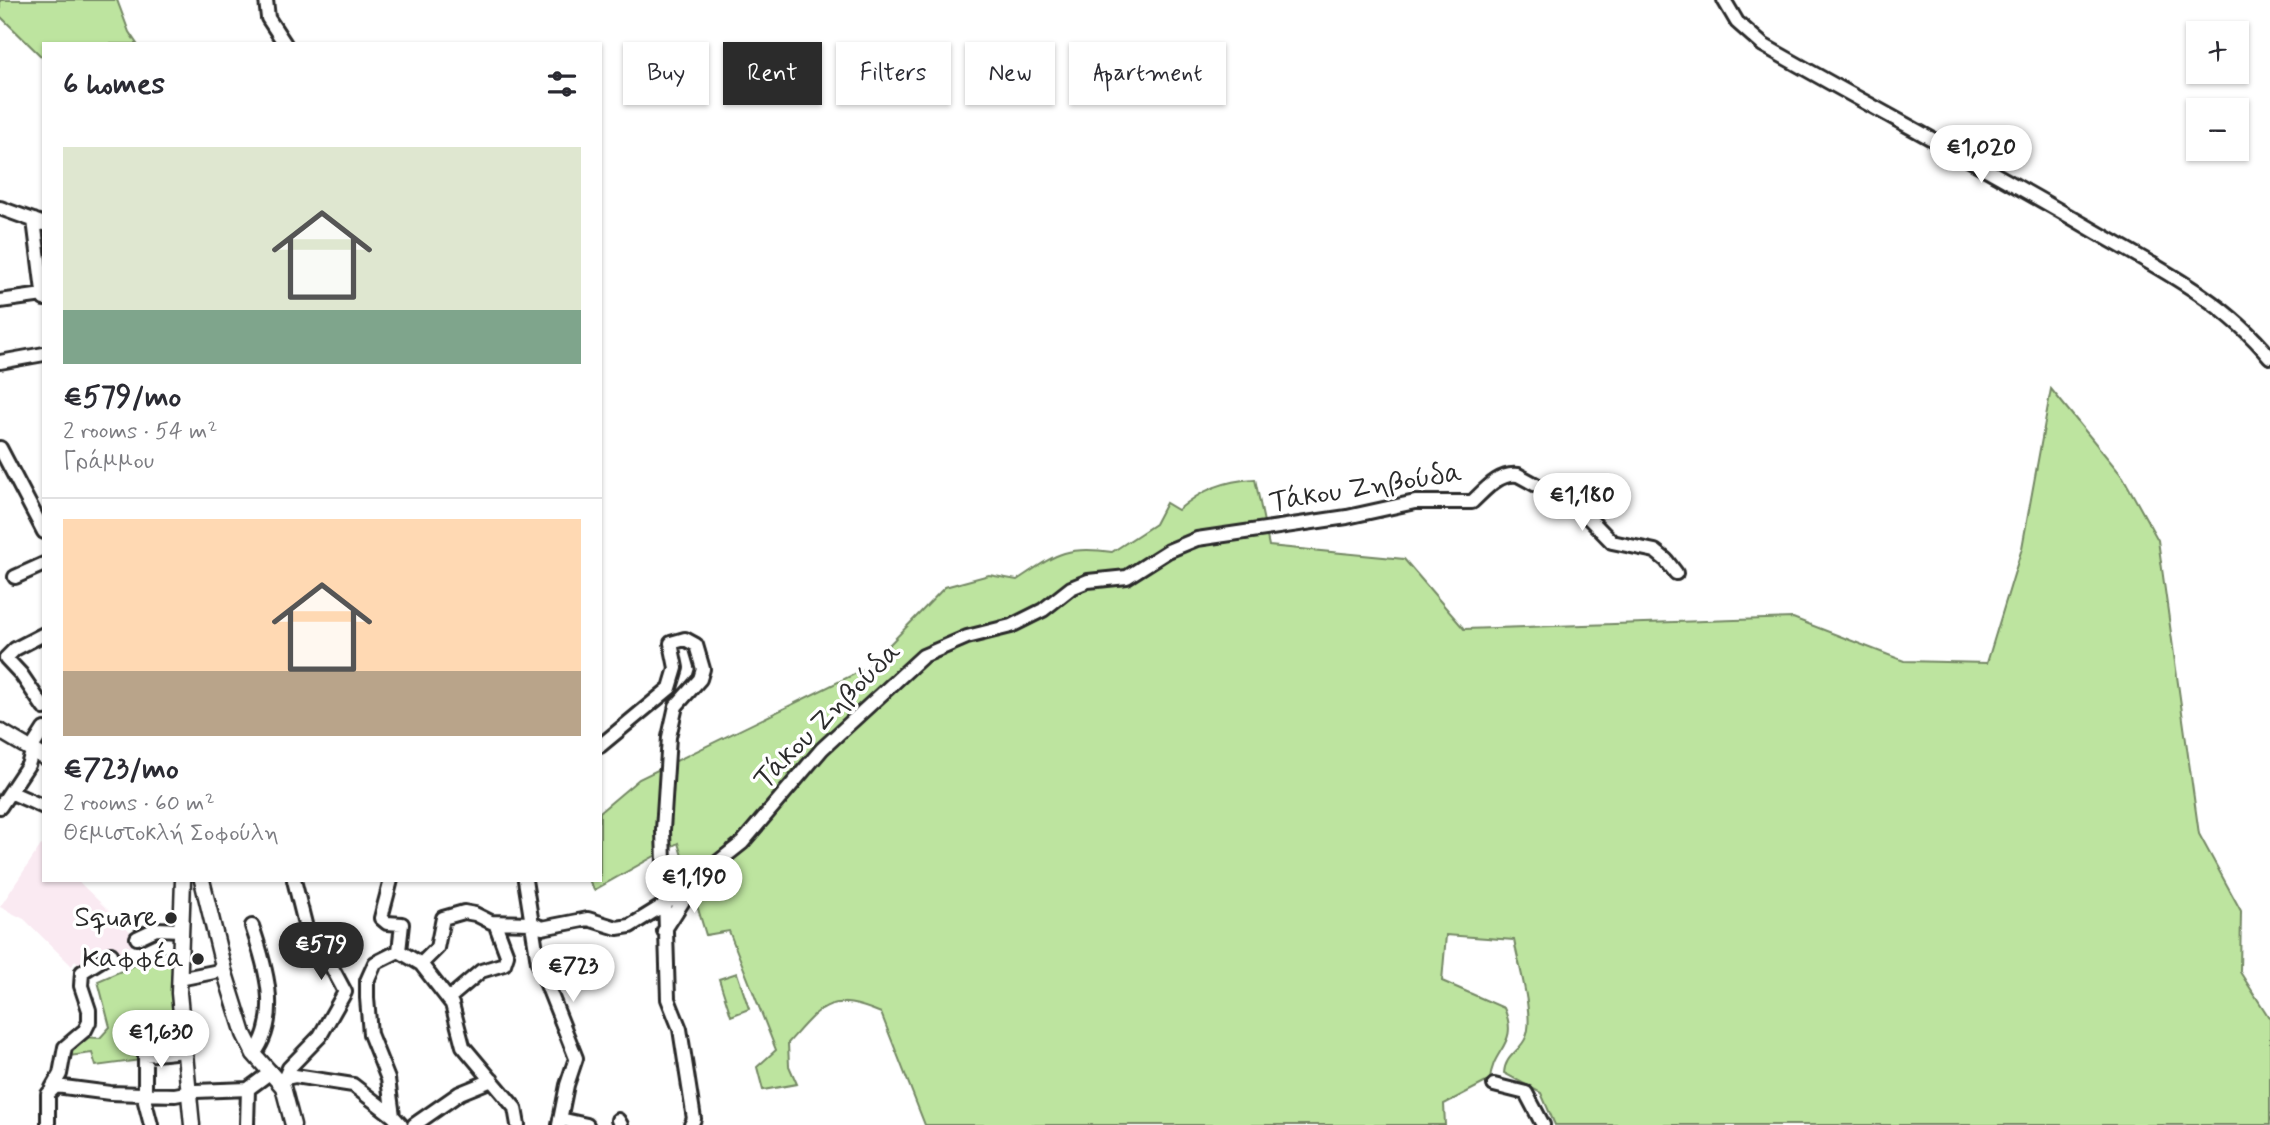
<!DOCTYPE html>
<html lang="en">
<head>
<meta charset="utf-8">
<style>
  body { margin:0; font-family:Mynerve,sans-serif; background:#f2f2f3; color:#2b2b33; height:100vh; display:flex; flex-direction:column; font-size:26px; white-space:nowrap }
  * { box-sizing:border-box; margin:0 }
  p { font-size:23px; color:#7c7c81 }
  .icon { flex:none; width:38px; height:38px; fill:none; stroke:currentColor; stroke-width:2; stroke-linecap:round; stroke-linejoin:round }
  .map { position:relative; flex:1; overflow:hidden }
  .panel { position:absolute; left:42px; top:42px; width:560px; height:840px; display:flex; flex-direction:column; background:#fff; border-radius:0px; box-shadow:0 2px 5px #0004 }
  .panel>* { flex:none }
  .banner { position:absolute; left:623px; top:42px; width:665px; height:63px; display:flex; gap:14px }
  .controls { position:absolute; left:2186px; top:21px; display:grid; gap:14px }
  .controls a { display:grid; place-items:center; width:63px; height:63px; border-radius:0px; background:#fff; box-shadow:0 2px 5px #0004; font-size:35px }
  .price { position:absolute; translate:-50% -60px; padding:0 16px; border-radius:24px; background:#fff; color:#222; font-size:23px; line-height:46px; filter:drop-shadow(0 2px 4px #0008) }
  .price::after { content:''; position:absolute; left:50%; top:42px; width:21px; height:16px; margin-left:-10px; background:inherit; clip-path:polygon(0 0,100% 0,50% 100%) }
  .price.active { background:#2b2b2b; color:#fff }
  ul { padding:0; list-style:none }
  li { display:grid; align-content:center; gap:14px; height:371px; padding:0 21px }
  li+li { border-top:2px solid #e1e1e2 }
  li span { display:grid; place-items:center; height:217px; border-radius:0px; color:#555 }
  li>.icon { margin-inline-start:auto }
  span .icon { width:126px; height:126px; fill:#fffc; stroke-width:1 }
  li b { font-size:30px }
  h2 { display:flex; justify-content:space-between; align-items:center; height:84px; padding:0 21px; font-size:30px }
  .chip { padding:0 24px; border-radius:0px; background:#fff; box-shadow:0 2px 5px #0004; font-size:24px; line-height:63px }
  .chip.active { background:#2b2b2b; color:#fff }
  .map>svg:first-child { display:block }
  .built { fill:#faeaf2 }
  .green { fill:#bde49f; stroke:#748865; stroke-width:2 }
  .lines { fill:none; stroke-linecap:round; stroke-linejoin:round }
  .minor-casing { stroke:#2b2b2b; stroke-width:18 }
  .major-casing { stroke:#2b2b2b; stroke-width:19 }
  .minor { stroke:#fff; stroke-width:12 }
  .major { stroke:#fff; stroke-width:14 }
  .poi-dot { fill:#2b2b2b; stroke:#fff; stroke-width:2.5 }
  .labels { text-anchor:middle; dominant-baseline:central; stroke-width:7; stroke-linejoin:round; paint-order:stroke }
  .street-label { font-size:28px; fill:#2b2b2b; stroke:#fff }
  .poi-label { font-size:28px; fill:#2b2b2b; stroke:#fff; text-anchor:end }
</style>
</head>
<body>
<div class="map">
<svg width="2270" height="1125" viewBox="0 0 2270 1125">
  <rect width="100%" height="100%" fill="#fff"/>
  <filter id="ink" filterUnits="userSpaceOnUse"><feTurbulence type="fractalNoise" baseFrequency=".0143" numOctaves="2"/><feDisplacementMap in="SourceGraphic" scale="14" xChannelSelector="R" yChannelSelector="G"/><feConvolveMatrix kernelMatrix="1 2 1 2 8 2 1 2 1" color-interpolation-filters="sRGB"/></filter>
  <g filter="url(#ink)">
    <path class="built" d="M41,845l3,2v33h33l63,61 -27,16 -30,11 -8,-8 -3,6 -48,-47 -24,-12z"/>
    <path class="green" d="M0,0h117l12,32 8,12h-93v15l-44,-43z
      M2051,389l72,88 35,63 41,294 42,77 -1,61 30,47v106h-715l-14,-32 -37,-20c1,-18 16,-21 22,-36 9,-21 -8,-74 -12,-97l-68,-5 -4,46 62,27c16,37 -12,40 -14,72l-46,24 1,21h-520l-44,-112c-52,-21 -58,-9 -93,30l1,23 8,18 -34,6 -6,-23 19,-17 -47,-119 -23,4 -28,-92 -84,47 -5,-10h11v-68l39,-33 228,-111 78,-81 44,-12 28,5c38,-25 48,-35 95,-28l43,-28 11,-21 12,7c25,-21 45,-29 77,-31l14,67 135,13 60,70 329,-11 111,43 83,2 35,-115z
      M172,949l3,98 -35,4 1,9 -45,6 -4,-13 -23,3 13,-19 18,1 10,-11 -12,-46z
      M737,973l12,36 -18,7 -12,-37z"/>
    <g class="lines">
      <defs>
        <path id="minor" d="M266,0l2,18 17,26
          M1724,0l13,22 26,23c107,61 217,119 323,181 66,39 135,71 184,131
          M0,208l44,16
          M34,220l10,79
          M0,301l43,-6
          M0,362l44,-8
          M0,448l44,84
          M15,577l29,-13
          M44,634l-29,15 -9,9 15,16 23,34
          M600,746l70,-58 6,-20 -5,-25 14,-4 11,6 7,24 -3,10 -24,27 -7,31 -6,93 5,169 12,30 14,90 -3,6
          M10,792l34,15
          M0,807l28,-42 7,-22 9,-14
          M391,880l-10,38 6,5 15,1 -3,27 -24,12 -8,18v17l3,36 18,45 5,37 8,9
          M525,880l13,82 38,96 -9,27 -8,40
          M252,926c13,38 30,91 2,128
          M664,931l26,-41
          M137,938l19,-9 25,1
          M399,951l22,13 31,40 11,42 52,62 3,17
          M421,964l16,-16 6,-30 21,-6 11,2 16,8 41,1 10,5 46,-9 29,9 13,-2 34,-21 78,-62 80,-94 101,-93 44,-19 44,-11 32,-16 28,-22 17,-7 39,-4 41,-26 29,-12 150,-22 68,-15h57c13,-12 27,-30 46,-27l62,34 32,33 43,9 11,9 10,13
          M179,979l45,-9
          M448,999l33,-28 23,-7 3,-9 -12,-32
          M285,1077l4,-9 31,-32 25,-44 -16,-30 -22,-30 -13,-52
          M280,1079l15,-3 58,9 40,31
          M1494,1085l32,8 17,32
          M52,1088l8,-14 5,-27 20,-17 4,-8v-12l-8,-24 1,-14 29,-18
          M560,1119l27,6
          M618,1120l3,5
          M48,1125v-31l8,-8 54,7 65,2 21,-4 52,-2 23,-17
          M151,1125l-6,-23v-47l39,-4
          M247,1125l1,-36
          M414,1125l46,-32 32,-13"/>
        <path id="major" d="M0,731l44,26
          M183,880l-4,113 13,132
          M202,880l22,90 20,64 10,20 29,33 10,38"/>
      </defs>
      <use href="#minor" class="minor-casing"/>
      <use href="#major" class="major-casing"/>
      <use href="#minor" class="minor"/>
      <use href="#major" class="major"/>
    </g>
  </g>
  <g class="poi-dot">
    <circle cx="171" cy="918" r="7"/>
    <circle cx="198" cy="959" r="7"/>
  </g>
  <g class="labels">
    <g class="street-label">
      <text transform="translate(1366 488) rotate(-9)">Τάκου Ζηβούδα</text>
      <text transform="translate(828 716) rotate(-45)">Τάκου Ζηβούδα</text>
    </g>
    <g class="poi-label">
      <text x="157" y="918">Square</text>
      <text x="184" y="959">Καφφέα</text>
    </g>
  </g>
</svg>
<div class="controls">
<a>+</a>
<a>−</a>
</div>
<b class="price" style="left:1981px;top:185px">€1,020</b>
<b class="price" style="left:1582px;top:533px">€1,180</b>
<b class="price" style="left:694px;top:915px">€1,190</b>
<b class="price active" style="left:321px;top:982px">€579</b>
<b class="price" style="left:573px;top:1004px">€723</b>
<b class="price" style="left:161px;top:1070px">€1,630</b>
<div class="banner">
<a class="chip">Buy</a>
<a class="chip active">Rent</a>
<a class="chip">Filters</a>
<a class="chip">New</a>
<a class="chip">Apartment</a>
</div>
<section class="panel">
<h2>6 homes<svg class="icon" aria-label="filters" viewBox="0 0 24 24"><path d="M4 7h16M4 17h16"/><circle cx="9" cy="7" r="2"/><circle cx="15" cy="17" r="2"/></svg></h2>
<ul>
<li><span style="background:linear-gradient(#dfe7d0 75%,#7fa58c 0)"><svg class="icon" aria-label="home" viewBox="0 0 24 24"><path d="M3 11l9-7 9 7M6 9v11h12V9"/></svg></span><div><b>€579/mo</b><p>2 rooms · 54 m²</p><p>Γράμμου</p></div></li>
<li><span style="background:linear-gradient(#ffd9b3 70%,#b9a48a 0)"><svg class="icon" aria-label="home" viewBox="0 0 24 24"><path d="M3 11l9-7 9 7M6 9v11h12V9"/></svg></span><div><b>€723/mo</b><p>2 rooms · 60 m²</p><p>Θεμιστοκλή Σοφούλη</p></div></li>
</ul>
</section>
</div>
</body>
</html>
